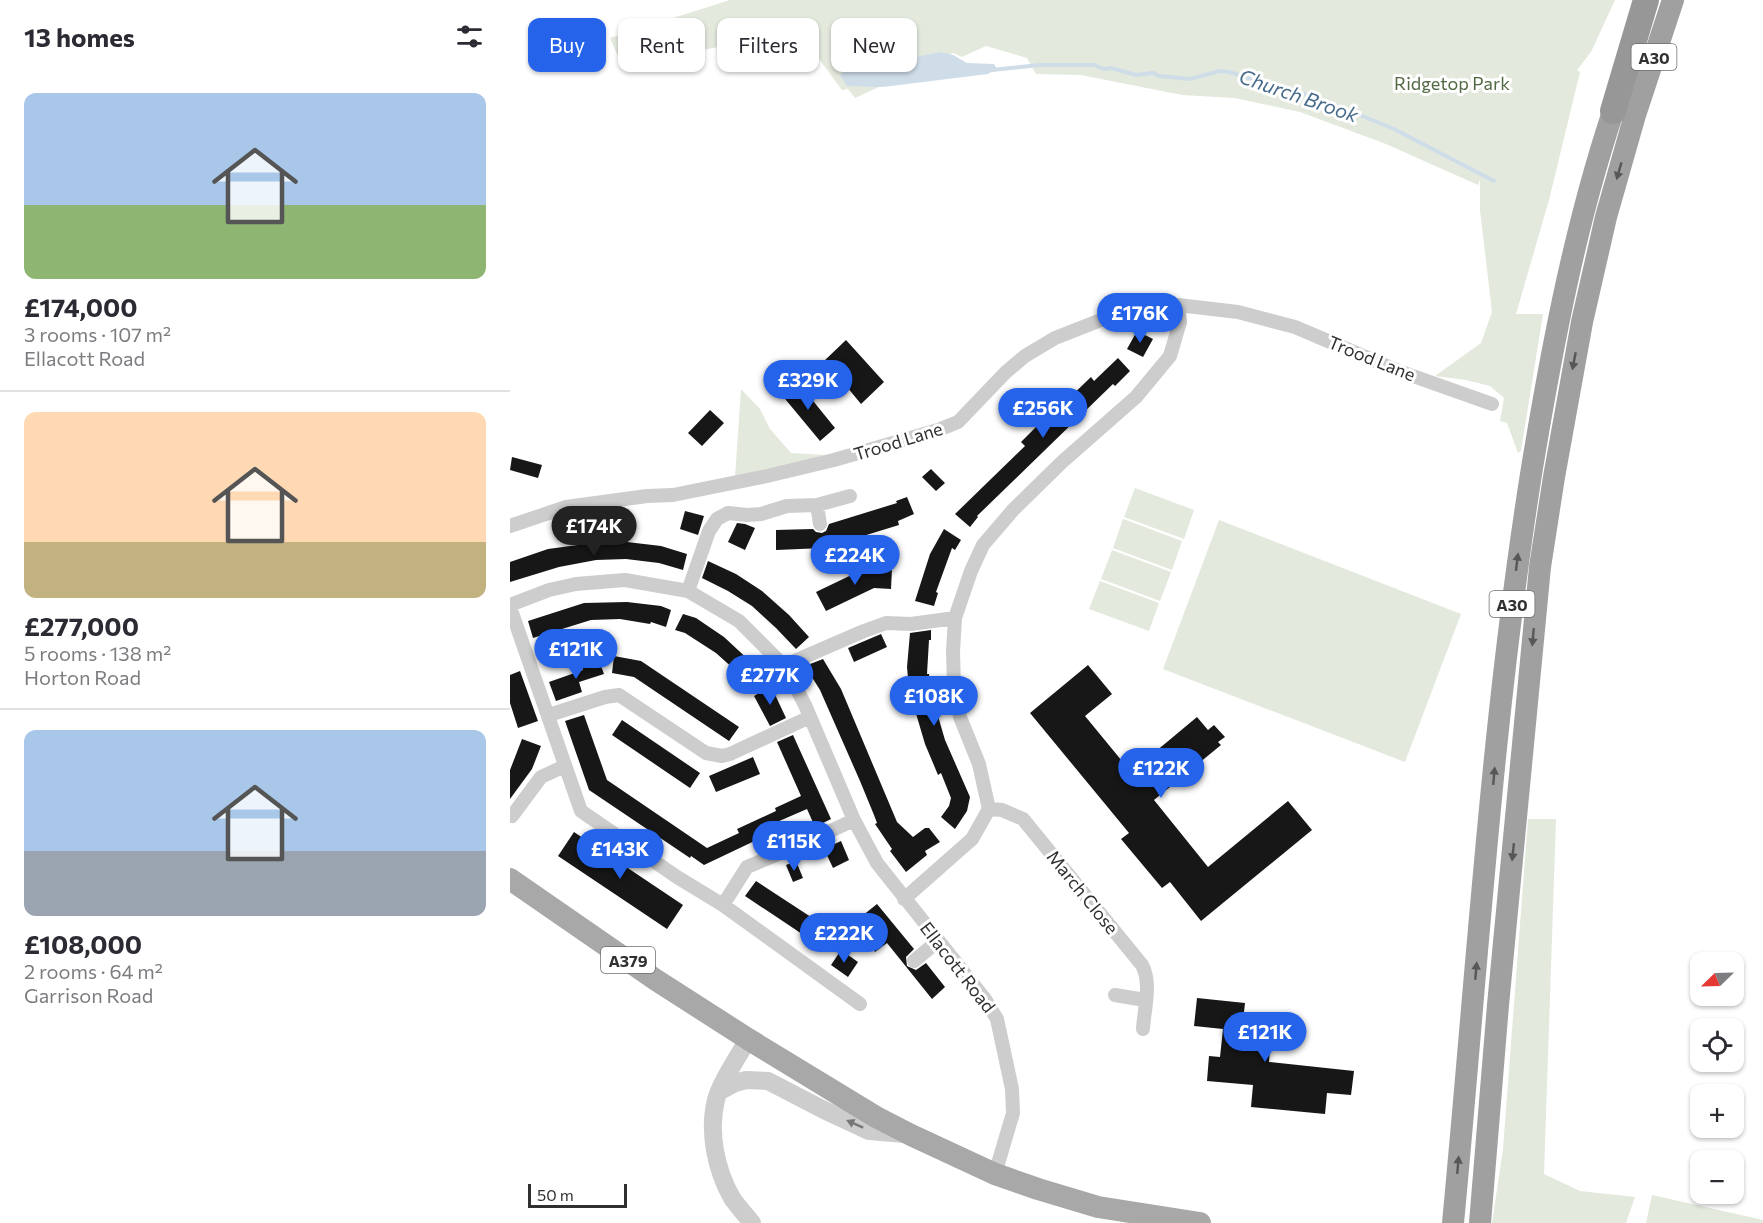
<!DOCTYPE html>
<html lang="en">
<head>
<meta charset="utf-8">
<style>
  body { margin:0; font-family:Commissioner,sans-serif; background:#f7f7f7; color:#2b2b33; height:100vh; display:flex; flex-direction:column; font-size:22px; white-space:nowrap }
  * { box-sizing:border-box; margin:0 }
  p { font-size:20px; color:#7c7c81 }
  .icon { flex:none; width:33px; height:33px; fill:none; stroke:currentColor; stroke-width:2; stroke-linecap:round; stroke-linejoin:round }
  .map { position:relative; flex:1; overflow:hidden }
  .details { display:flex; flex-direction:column; background:#fff; width:510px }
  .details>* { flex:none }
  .banner { position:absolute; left:18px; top:18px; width:570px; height:54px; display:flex; gap:12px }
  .needle { width:39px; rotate:247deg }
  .tools { position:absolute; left:1180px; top:952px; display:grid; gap:12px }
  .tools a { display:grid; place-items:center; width:54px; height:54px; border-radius:12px; background:#fff; box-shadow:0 2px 4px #0004; font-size:30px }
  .scale { position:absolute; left:18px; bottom:15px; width:99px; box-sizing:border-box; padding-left:6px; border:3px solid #303030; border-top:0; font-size:16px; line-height:21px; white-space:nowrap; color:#303030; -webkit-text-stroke:4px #fff; paint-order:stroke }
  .price { position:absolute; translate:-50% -51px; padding:0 14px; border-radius:21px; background:#2563eb; color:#fff; font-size:20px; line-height:39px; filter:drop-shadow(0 2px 3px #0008) }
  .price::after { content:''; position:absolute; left:50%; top:36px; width:18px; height:14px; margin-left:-9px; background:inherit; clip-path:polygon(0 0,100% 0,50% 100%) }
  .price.active { background:#222; color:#fff }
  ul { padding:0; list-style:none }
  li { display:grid; align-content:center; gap:12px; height:318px; padding:0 24px }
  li+li { border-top:2px solid #e1e1e2 }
  li span { display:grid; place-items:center; height:186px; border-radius:12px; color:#555 }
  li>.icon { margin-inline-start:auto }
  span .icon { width:108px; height:108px; fill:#fffc; stroke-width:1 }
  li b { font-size:26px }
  h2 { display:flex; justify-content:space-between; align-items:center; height:72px; padding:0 24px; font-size:26px }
  .chip { padding:0 21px; border-radius:12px; background:#fff; box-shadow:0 2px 4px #0004; font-size:21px; line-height:54px }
  .chip.active { background:#2563eb; color:#fff }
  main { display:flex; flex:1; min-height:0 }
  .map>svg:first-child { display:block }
  .green { fill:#e3e9dd }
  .water { fill:#cfdde9 }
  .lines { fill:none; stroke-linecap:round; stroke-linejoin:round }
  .stream { stroke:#cfdde9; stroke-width:4 }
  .building { fill:#171717 }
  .minor { stroke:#cdcdcd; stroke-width:14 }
  .tertiary { stroke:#cdcdcd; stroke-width:18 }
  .primary { stroke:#a8a8a8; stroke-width:22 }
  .trunk { stroke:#a0a0a0; stroke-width:22 }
  .motorway { stroke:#979797; stroke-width:26 }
  .oneway { fill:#575757 }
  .oneway2 { fill:#777 }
  .labels { text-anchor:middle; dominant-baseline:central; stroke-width:6; stroke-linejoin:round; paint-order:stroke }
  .shield { fill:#fff; stroke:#6e6e6e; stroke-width:1.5 }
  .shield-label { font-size:16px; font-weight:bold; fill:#303030 }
  .park-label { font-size:18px; fill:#516842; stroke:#fff }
  .street-label { font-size:18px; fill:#303030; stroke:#fff }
  .water-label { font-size:20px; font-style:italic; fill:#476b8a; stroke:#fff }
</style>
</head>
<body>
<main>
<section class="details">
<h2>13 homes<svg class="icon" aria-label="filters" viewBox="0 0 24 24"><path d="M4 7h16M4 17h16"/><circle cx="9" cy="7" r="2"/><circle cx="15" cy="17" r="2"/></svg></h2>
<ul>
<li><span style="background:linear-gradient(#a9c7e8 60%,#8fb573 0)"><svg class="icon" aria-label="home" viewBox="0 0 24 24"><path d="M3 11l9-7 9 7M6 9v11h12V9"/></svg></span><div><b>£174,000</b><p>3 rooms · 107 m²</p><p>Ellacott Road</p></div></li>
<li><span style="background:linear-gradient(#ffd9b3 70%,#c2b280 0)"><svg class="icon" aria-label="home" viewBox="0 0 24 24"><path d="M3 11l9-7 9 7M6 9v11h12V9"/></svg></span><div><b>£277,000</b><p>5 rooms · 138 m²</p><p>Horton Road</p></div></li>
<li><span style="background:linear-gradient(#a9c7e8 65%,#9aa5b1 0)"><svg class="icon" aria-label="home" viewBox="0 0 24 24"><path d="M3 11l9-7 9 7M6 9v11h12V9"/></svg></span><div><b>£108,000</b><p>2 rooms · 64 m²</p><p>Garrison Road</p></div></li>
</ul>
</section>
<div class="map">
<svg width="1253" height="1223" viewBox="0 0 1253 1223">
  <rect width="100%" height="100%" fill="#fff"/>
  <path class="green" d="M220,0h885l-24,52 -14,18 3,2 -31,128 -33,114h27l-22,137 -3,2 -11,-30 -7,-2 4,-23 -14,-12 -24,-6 -31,-4 46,-33 11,-31 -12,-102v-30l-2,5 -92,-41 -86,-32 -65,-14 -53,-3 -101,-20 -45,-1 -9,-16 -41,-12 -24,11 -9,-4 -98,45 -7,-9 -6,1 -34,-46 -7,2 -13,-12 -166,31 -12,-27z
    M231,389l19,20 10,20 21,24 35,2 -91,22z
    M625,488l59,22 -10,29 -60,-22z
    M613,519l59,22 -10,29 -59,-22z
    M709,520l242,94 -56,148 -242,-93z
    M602,550l59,22 -11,29 -59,-22z
    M590,581l59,22 -10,28 -60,-22z
    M1018,819h28l-12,355 36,17 55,6 -9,26h-134l11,-74z
    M1142,1195l111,25v3h-117z"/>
  <path class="water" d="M430,52l13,3 14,8 27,1 3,5 -9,5 -105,13 -36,-1 -7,-11 5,-4 14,-6 24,-1z"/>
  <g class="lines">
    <path class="stream" d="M482,70l47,-5h55l10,4 7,-1 25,7 17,-2 6,3 31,3 30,-8 9,1 55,17h11l6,4 54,20 39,16 100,52"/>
  </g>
  <path class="building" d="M627,331l16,8 -10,18 -16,-8z
    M336,340l38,42 -23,22 -14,-17 -5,4 -10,-12 4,-4 -12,-14z
    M608,358l12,13 -15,15 -2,-2 -32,31 -104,101 1,1 -8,10 -15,-13 70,-68 -4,-4 17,-17 1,2 52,-50 3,4z
    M287,381l38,47 -15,13 -39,-47z
    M200,410l14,13 -22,23 -14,-13z
    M2,457l30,8 -4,13 -28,-8z
    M421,469l14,14 -9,8 -14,-14z
    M397,497l7,17 -16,7 1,4 -75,23 -48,2v-20l37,-1 3,3 6,1 4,-2 3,-7 68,-21 -1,-2z
    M175,511l19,5 -6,19 -18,-6z
    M227,523l8,1 10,4 -10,22 -17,-8z
    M434,529l17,11 -6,10 -3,-2 -16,44 2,1 -4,13 -19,-5 15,-47z
    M117,542l34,4 26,8 -4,16 -24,-7 -33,-4 -30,1 -37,7 -49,15v-20l38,-13 37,-5z
    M198,561l28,13 26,17 27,24 20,22 -13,12 -20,-21 -24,-22 -24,-15 -26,-13z
    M358,567l24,1 -1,21 -17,-1 -48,23 -10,-19z
    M117,602l34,4 10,4 -5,17 -15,-5 -1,2 -30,-5 -29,1 -58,18 -5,-17 56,-18z
    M173,614l13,4 28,19 28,26 12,15 -14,12 -14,-19 -20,-18 -31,-20 -10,-3z
    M421,630v10h-2l-2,34h2l2,18 14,48 25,57 -3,14 -12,18 -14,-12 8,-11 2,-8 -10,-25 -3,2 -13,-31 -13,-44h-2l-3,-33 3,-34z
    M371,634l6,13 -33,15 -6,-14z
    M104,656l27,5 98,66 -10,14 -95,-64 -22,-4z
    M88,658l6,16 -25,8 3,10 -26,9 -7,-19 34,-12 -2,-6z
    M313,659l18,30 56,133 16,15 12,-9h4l11,14 -15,9 2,4 -21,17 -16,-21 2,-2 -17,-25 2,-1 -3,-8 -14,-34 -40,-91 -15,-24z
    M578,665l24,29 -27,22 46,56 66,-55 11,13 6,-5 11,12 -7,5 3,3 -67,55 54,67 80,-66 24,29 -111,91 -31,-39 -8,6 -41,-49 8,-6 -99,-120z
    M10,671l18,50 -20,7 -8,-25v-28z
    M261,686l15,32 -16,8 -16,-30z
    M74,715l23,65 100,68 32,-15 -2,-4 39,-18 -1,-3 26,-12 -24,-54 16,-7 38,84 -16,8 -8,-18 -30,13 3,7 -76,36 -13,-9 -1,2 -101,-68 -24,-69z
    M112,720l78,53 -10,15 -78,-53z
    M12,739l19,7 -9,23 -22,30v-29z
    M243,757l7,17 -44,18 -7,-16z
    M64,832l109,73 -16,24 -109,-73z
    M331,841l8,19 -16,8 -9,-19z
    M286,861l7,17 -10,4 -7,-17z
    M246,881l84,55 -11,16 -84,-56z
    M367,904l37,45 -8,8 1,9 9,4 10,-7 19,24 -13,12 -45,-56 -12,9 -7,-10 9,-7 -15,-19z
    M331,950l17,12 -10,15 -17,-12z
    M687,998l48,5 -2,18 29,3 -3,38 85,9 -3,24 -24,-2 -2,21 -74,-7 2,-22 -46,-4 2,-25 11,1 3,-28 -29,-3z"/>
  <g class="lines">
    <path class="minor" d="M307,505l3,19
      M0,526l56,-19 81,-11 26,-1 94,-19 67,-16 104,-30 20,-8 48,-50 19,-16 30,-18 51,-20 57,-11 15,-2 60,7 57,15 101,43 96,34
      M178,591l21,-60 8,-12 11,-6 19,2 14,-1 26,-8 30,-1 33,-9
      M0,605l39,-15 27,-6 49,-4 63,11 51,30 39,39 16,24 11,21 49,115 23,43 108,136 12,20 15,70 1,24 -18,61
      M0,607l71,204 96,66 46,28 24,-38 62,-26 45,-21
      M273,666l81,-35 22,-8 25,1 44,-6
      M39,715l56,-18 14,-2 87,58 16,3 8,-2 80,-37
      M479,809l13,1 21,9 119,146c10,18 2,45 1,64
      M0,815l2,1 29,-39 24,-11
      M394,899l68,-60 17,-30 -10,-45 -19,-47 -6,-31 -1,-34 2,-34 16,-47 12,-26 30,-35 49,-48 74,-65 34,-41 10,-34 -2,-17
      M213,905l137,99
      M404,961l24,-20
      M605,995l30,5"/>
    <path class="tertiary" d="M238,1039c-8,15 -29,46 -32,61 -8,32 0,70 16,98 6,9 14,17 20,25
      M210,1091l15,-8 11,-3 22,1 56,29 45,21 35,3"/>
    <path class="primary" d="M0,879l146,101 92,59 128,78 35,18 84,39 43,15 60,18 102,16"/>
    <path class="trunk" d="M943,1223c24,-252 39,-505 79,-755 21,-127 45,-253 87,-374
      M970,1223l18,-218 42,-438 14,-90 28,-155 24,-105 29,-102 38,-115"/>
    <path class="motorway" d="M1103,111l33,-111"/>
  </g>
  <defs><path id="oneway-solid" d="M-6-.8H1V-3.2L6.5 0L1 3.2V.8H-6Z" transform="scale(1.5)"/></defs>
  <g class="oneway">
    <use href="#oneway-solid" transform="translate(1109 171) rotate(106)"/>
    <use href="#oneway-solid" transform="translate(1064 361) rotate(101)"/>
    <use href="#oneway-solid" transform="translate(1007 562) rotate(-83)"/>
    <use href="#oneway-solid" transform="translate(1023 637) rotate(95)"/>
    <use href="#oneway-solid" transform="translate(984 776) rotate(-85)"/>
    <use href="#oneway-solid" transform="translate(1003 852) rotate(96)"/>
    <use href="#oneway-solid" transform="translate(966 971) rotate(-85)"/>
    <use href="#oneway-solid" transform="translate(948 1165) rotate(-85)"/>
  </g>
  <use class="oneway2" href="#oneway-solid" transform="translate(345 1124) rotate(-156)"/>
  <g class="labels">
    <g class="shield">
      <rect x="1121.5" y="44" width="45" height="26" rx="4.5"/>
      <rect x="979.5" y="591" width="45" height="26" rx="4.5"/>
      <rect x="91" y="947" width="54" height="26" rx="4.5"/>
    </g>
    <g class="shield-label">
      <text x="1144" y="57">A30</text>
      <text x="1002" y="604">A30</text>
      <text x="118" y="960">A379</text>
    </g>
    <g class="park-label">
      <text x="942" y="83">Ridgetop Park</text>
    </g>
    <g class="street-label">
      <text transform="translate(862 358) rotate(22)">Trood Lane</text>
      <text transform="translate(388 441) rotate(-17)">Trood Lane</text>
      <text transform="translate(573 892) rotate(51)">March Close</text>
      <text transform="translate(448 967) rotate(52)">Ellacott Road</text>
    </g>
    <g class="water-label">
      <text transform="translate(789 95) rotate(19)">Church Brook</text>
    </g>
  </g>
</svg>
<div class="tools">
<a><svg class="needle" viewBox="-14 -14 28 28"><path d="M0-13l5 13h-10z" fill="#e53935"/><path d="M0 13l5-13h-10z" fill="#7c7c81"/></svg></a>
<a><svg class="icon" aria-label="locate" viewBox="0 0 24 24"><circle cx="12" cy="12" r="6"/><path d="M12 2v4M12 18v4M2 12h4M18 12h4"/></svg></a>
<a>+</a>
<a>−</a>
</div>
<div class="scale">50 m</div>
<b class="price" style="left:630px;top:344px">£176K</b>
<b class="price" style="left:298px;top:411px">£329K</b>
<b class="price" style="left:533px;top:439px">£256K</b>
<b class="price active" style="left:84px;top:557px">£174K</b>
<b class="price" style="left:345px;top:586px">£224K</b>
<b class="price" style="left:66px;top:680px">£121K</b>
<b class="price" style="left:260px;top:706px">£277K</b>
<b class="price" style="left:424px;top:727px">£108K</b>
<b class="price" style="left:651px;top:799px">£122K</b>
<b class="price" style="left:284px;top:872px">£115K</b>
<b class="price" style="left:110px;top:880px">£143K</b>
<b class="price" style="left:334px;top:964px">£222K</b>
<b class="price" style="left:755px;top:1063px">£121K</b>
<div class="banner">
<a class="chip active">Buy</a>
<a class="chip">Rent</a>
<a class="chip">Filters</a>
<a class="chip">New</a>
</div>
</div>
</main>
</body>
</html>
